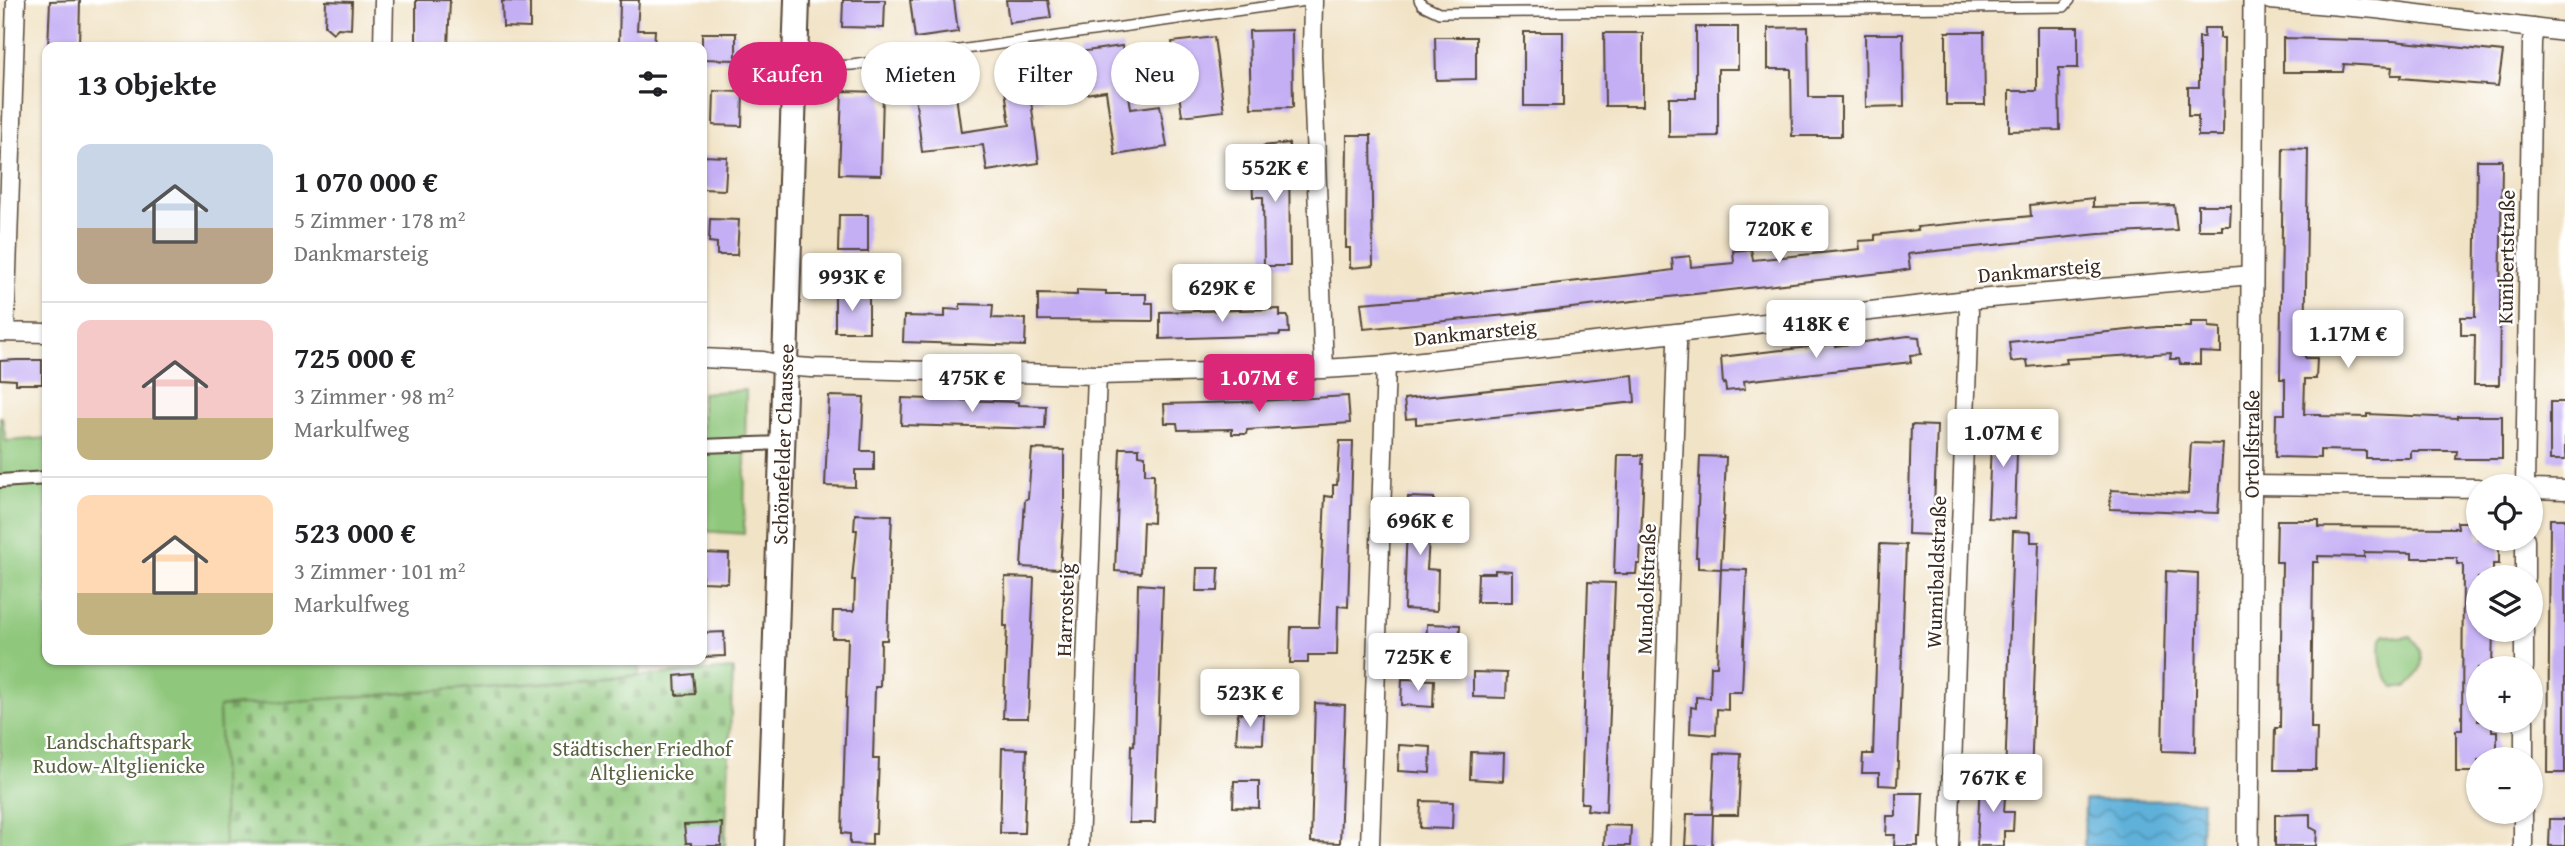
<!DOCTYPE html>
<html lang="de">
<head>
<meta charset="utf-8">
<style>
  body { margin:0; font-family:"Gentium Book Plus",serif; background:#f6f6f6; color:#202124; height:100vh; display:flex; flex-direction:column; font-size:26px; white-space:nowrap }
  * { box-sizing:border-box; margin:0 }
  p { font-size:23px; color:#757577 }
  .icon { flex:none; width:38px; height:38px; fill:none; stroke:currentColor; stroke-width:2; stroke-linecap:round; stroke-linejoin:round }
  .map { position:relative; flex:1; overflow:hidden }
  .details { position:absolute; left:42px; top:42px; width:665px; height:623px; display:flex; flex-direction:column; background:#fff; border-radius:14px; box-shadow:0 2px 5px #0004 }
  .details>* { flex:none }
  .top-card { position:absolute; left:728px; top:42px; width:665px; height:63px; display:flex; gap:14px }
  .controls { position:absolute; left:2466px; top:474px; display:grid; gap:14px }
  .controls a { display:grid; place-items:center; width:77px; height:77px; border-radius:50%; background:#fff; box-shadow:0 2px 5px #0004; font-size:35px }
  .price { position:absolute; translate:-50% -60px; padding:0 16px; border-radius:7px; background:#fff; color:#222; font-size:23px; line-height:46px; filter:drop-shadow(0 2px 4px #0008) }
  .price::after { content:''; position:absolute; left:50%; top:42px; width:21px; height:16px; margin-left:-10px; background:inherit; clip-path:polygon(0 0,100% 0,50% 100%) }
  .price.current { background:#db2777; color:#fff }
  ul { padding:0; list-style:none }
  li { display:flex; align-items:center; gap:21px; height:175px; padding:0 35px }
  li+li { border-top:2px solid #e0e0e0 }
  li span { display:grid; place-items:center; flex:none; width:196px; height:140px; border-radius:14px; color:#555 }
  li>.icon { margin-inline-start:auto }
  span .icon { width:84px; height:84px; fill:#fffc; stroke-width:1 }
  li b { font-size:30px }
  h2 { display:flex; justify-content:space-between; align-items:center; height:84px; padding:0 35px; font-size:30px }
  .tag { padding:0 24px; border-radius:32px; background:#fff; box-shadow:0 2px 5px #0004; font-size:24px; line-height:63px }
  .tag.current { background:#db2777; color:#fff }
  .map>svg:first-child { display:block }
  .green { fill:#8fc77b; stroke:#65784c; stroke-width:2 }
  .cemetery { fill:url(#cemetery-stones); stroke:#65784c; stroke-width:2 }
  .water { fill:url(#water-waves); stroke:#4c6e7c; stroke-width:2 }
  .building { fill:#c4aff4 }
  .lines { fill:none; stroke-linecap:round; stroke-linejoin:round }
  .service-casing { stroke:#564637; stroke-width:12 }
  .pedestrian-casing { stroke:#564637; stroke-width:16 }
  .minor-casing { stroke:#564637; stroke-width:21 }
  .tertiary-casing { stroke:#564637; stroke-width:24 }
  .secondary-casing { stroke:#564637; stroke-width:28 }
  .service { stroke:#fff; stroke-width:9 }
  .pedestrian { stroke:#fff; stroke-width:12 }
  .minor { stroke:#fff; stroke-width:18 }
  .tertiary { stroke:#fff; stroke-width:21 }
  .secondary { stroke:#fff; stroke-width:24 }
  .labels { text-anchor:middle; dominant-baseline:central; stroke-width:5; stroke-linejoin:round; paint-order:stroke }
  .street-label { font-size:21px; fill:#3b2a1e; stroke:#fff }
  .park-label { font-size:21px; fill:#58613f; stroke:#fff }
</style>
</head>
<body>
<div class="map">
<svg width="2565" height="846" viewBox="0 0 2565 846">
  <defs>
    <pattern id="cemetery-stones" width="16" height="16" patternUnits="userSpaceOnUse" patternTransform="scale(1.75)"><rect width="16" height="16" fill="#8fc77b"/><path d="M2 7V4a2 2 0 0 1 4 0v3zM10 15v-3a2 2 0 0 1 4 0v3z" fill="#76a264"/></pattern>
    <pattern id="water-waves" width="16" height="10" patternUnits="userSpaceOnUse" patternTransform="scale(1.75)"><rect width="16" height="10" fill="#5eb1da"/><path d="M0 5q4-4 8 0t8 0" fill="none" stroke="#4f90b0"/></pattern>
  </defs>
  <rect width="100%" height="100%" fill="#fff"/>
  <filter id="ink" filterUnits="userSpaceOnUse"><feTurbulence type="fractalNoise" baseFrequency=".0143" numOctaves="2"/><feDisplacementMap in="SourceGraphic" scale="14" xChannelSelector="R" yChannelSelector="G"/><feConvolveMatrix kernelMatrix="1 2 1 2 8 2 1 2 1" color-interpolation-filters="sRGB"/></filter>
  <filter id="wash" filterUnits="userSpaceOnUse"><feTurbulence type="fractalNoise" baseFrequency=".00686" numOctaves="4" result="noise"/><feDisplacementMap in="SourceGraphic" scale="28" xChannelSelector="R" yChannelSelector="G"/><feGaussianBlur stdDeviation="1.57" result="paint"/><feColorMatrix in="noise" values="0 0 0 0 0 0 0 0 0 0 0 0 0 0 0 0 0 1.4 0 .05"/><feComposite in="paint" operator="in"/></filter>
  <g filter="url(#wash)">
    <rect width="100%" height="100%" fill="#f1e3c6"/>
    <path class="green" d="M746,390l-2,144 -42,-3v-138z
      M0,417h2l4,24 41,-3v222h593l-1,15 -420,32 6,139h-225z
      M2385,634l13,4 13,-2c16,20 14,33 -4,51h-12c-15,-13 -16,-30 -14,-49z"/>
    <path class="cemetery" d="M733,669l-8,177h-500l-6,-139z"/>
    <path class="water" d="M2085,800l117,1 -1,45h-117z"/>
    <g id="blocks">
      <path class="building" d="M80,0l-1,47h-31l2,-46z
        M416,0h34l-2,47h-32z
        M620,0h19l-2,30h18l-1,17h-35z
        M843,0h42l-1,28 -42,-1z
        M910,0h44l4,32 -43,6z
        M1006,0h42l3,18 -42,5z
        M326,1l26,1 -1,27 -13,-1 -5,5 -8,-7z
        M502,1l28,1v26l-27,-1z
        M1696,27h42v42h-20v67l-49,1v-39h27z
        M1808,27l1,70h32v39h-49l-1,-67h-23v-41z
        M2037,27h41v41h-19l1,62 -51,1v-40h28z
        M2204,28h16v10h4l-1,98h-25v-20h-10v-29h11v-50h5z
        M1292,30l1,77 -42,1 -2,-77z
        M1524,32h39v74h-39z
        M1946,32h38l1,73h-39z
        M702,33h34v27l-34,-1z
        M1604,33h39v73h-38z
        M1865,34h38l1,72 -38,1z
        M1214,37l10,74 -42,5 -10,-74z
        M1435,37h41v42l-40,1z
        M2283,38l110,3 110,11 -5,34 -98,-8 1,-3h-10l1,-8 -48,-3 -1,8h-60z
        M1122,46l9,63 29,-4 7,42 -52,8 -9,-64 -21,3 -6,-42z
        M1044,56l6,43 -19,2 8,62 -52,8 -4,-26 -61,7 -9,-74 40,-5 8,59 49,-7 -9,-63z
        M714,91l29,1 -1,34 -29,-1z
        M842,91l41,1 -2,83 -42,-1z
        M1347,135h24l2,131 -23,2v-20h-4z
        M1289,143l1,123h-26l-1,-69h-10l-1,-21 11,1v-31z
        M2283,148l25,1 -3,209h12l-1,21h-11l-1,35h17v2l46,1v-3l90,4v-2h45v43h-46l1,-8h-46v7h-45v-7l-46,-1v8l-45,-1 1,-43h9v-35h-5z
        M702,156l25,1 -2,33 -23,-1z
        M2477,160h25l-3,225h-25l1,-50h-14v-18h14z
        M2093,198v9l81,-2 3,25 -78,4 -191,20 2,15 -11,2 -372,42 -163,16 -3,-26 83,-7 215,-24 14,-2 -1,-12 18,-2 1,11 43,-4 -1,-12 18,-2 2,11 107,-11 -1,-8 16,-1v-5l43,-5 -1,-3 114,-11 -1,-11z
        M2198,205h33l-1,21h-8v4h-24z
        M839,215h29v37h-30z
        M710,219l29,1 -2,35h-20v-12l-8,-1z
        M867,267l18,1v17l-19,-1z
        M1077,290l29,1v3h40v9h7v18l-115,-1v-26l39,1z
        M835,293l34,1v38h-34z
        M960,304l33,1 -1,13 34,1 -1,27 -122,-4 1,-26 41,1v-8l15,1z
        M1280,309v7h8l1,17h-9v2l-120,4v-27z
        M2191,322h18v5l12,1v25l-21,-1v12h-20l-1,-5h-9l1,-6 -105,6 1,4 -39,4 -1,-7 -16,2 -2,-20 148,-15h34z
        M1908,336l11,1 2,17 -11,1 1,7 -167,19 1,8 -19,2 -1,-8 -2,1 -2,-27 114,-13v2z
        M17,360h25v24h-26v-4l-16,-1v-18z
        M1633,375l2,27 -198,21 -21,1v-6l-10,1 -2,-20z
        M829,396l35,1 -3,54h13v19h-19v17l-30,-1z
        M1348,396l2,27 -103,7 -1,4h-14v-5l-54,1 -1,-7h-12l-1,-19 78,-2z
        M902,398l116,4v3l28,1 -1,23 -144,-4z
        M2550,402h15v58h-15z
        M1992,418l26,1 -3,100 -27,-1z
        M1911,425l26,1 -4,109 -25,-1z
        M1340,441h13l-5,166 -10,-1 -1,49h-29v8h-18l1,-36h28l6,-131 8,1v-12h4z
        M2191,443l32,1 -5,69 -108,-4 1,-19 77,4z
        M1120,448h19v7l6,1v18h9l-1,49 -10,-1 -2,51 -26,-2z
        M1032,449l32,1v61l-4,58 -39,-2 4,-67 3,-2z
        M1618,455h25l-1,9h2l-4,100h-3l-1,10h-22z
        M1700,456l26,1 -5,112 -23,-1v-11h-2z
        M1408,497l26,1 -1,41h-4l-2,30 11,1 -1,41 -33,-2z
        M855,514l37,1 -5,125h-6l-1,47h-5l-2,72h6l-3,75h-4v11l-22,-1v-10l-8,-1 6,-195h-16l1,-27h21l1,-31h-3l5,-50h-3z
        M2550,519h15v254h-17z
        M2277,520h42v7l139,1 -1,-6h21v17h21v25h-6v14h-15v52h15l-1,38h-14v53h14v10h5v29h-19v12h-22v-42h6l1,-166h-6v-6h-45v-5l-48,-1v5l-46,-1v6h-5l-2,166h6l-1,42h-42l1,-42h5l2,-166h-6z
        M2013,531l18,1v10h8l-8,239 -26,-1z
        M1880,544l26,1 -9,241 -18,-1v-12h-17l1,-19h10z
        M702,553l27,1 -1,29 -26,-1z
        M1197,568h22l-1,23h-22z
        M1721,569l26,1 -5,122h-14v18l-11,-1 -1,26 -26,-2 1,-26 5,1v-11l14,1 1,-32h6z
        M1495,570l17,1v31h-35l1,-29h17z
        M2166,571l32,2 -3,179 -33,-1z
        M1005,577l29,1 -6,140h-25l4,-92h-3z
        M1588,582l27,1 -9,229 -19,-2 1,-7h-7z
        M1138,584l25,2 -8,237h-26l2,-78 3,1z
        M1427,624l33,1 -1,28 -33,-2z
        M724,632l1,24 -23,1v-24z
        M1473,672l34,1 -1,25 -33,-1z
        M693,674l2,20 -19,1 -1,-19z
        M1402,679l32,1 -1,27 -32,-2z
        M1315,703l30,2 -5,138 -29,-1z
        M1238,713l26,1 -1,30 -27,-1z
        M1399,745l32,2 -1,26 -32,-2z
        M1002,748l25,1 -3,84h-24z
        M1471,752l33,1 -1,28 -33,-2z
        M1715,753l26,1 -3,61h-25l-1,31h-27l2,-32h25z
        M1980,779l26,1 -2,32h10l-1,19h-9v15h-27z
        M1234,781h25v27l-26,-1z
        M1896,793h27l-2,44h-3v9h-24l1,-11h-9l1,-19h9z
        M1421,801l32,1 -1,27 -32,-1z
        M2310,814v13l7,4 -1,15h-41v-31z
        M2550,819h15v27h-16z
        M722,823l-1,23h-30v-3h-5l-2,-18z
        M1605,825l26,1 -1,20h-26z"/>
    </g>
  </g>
  <g filter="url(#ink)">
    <use href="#blocks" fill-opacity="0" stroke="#564637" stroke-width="2"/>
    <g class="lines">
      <defs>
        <path id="service" d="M1419,0l3,5 17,8 625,-6 6,-7
          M797,68l55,-3 461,-65"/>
        <path id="pedestrian" d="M702,446l80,-3
          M0,481l47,-3"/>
        <path id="minor" d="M1313,0l-1,55 12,314
          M2270,0l106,9 189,23
          M383,47l1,-47
          M0,332l47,1
          M5,332l11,-332
          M702,358l61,3 21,5 27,2 286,7 227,-6 62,-4 299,-33 282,-32 284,-25
          M2250,485l228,3
          M2525,486l7,-444 2,-14
          M2530,489l35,1
          M2525,578v-39
          M2524,668v-38
          M2524,760v-39
          M1079,846l18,-471
          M1370,846l16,-481
          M1660,846l17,-502 -1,-11
          M1949,846l20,-534 -2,-12
          M2523,846v-34"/>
        <g id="tertiary">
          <path id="s1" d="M2248,846l6,-846"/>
        </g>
        <g id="secondary">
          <path id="s2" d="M769,846l28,-846"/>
        </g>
      </defs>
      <use href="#service" class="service-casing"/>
      <use href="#pedestrian" class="pedestrian-casing"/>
      <use href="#minor" class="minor-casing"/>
      <use href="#tertiary" class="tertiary-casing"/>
      <use href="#secondary" class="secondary-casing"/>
      <use href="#service" class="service"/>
      <use href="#pedestrian" class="pedestrian"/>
      <use href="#minor" class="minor"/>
      <use href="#tertiary" class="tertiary"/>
      <use href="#secondary" class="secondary"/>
    </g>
  </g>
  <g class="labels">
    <g class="street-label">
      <text transform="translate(2506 257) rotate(-89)">Kunibertstraße</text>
      <text transform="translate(2039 270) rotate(-5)">Dankmarsteig</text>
      <text transform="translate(1475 332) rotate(-6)">Dankmarsteig</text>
      <text stroke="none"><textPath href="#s2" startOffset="402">Schönefelder Chaussee</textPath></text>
      <text stroke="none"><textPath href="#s1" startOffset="402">Ortolfstraße</textPath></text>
      <text transform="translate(1936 572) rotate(-88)">Wunnibaldstraße</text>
      <text transform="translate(1646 589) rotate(-88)">Mundolfstraße</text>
      <text transform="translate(1065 610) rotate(-88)">Harrosteig</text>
    </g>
    <g class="park-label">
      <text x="119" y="741">Landschaftspark<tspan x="119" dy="24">Rudow-Altglienicke</tspan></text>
      <text x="642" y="748">Städtischer Friedhof<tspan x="642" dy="24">Altglienicke</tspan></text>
    </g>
  </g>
</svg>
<div class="controls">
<a><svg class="icon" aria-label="locate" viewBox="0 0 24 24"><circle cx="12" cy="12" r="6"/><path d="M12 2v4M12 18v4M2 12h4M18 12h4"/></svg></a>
<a><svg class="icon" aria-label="layers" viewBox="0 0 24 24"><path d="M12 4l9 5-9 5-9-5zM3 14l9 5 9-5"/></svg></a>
<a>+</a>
<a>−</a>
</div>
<b class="price" style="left:1275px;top:204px">552K €</b>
<b class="price" style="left:1779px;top:265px">720K €</b>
<b class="price" style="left:852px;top:313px">993K €</b>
<b class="price" style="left:1222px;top:324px">629K €</b>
<b class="price" style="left:1816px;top:360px">418K €</b>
<b class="price" style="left:2348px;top:370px">1.17M €</b>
<b class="price" style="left:972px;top:414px">475K €</b>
<b class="price current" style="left:1259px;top:414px">1.07M €</b>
<b class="price" style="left:2003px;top:469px">1.07M €</b>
<b class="price" style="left:1420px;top:557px">696K €</b>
<b class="price" style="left:1418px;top:693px">725K €</b>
<b class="price" style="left:1250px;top:729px">523K €</b>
<b class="price" style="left:1993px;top:814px">767K €</b>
<div class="top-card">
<a class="tag current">Kaufen</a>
<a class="tag">Mieten</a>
<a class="tag">Filter</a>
<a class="tag">Neu</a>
</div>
<section class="details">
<h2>13 Objekte<svg class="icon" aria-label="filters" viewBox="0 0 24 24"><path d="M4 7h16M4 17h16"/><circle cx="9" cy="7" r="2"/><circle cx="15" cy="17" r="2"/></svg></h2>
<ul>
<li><span style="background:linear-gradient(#c9d6e8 60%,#b9a48a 0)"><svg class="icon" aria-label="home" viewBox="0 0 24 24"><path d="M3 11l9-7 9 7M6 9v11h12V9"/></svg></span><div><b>1 070 000 €</b><p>5 Zimmer · 178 m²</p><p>Dankmarsteig</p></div></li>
<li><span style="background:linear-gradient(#f6c9c9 70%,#c2b280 0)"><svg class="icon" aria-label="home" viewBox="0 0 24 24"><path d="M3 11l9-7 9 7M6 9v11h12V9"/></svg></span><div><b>725 000 €</b><p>3 Zimmer · 98 m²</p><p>Markulfweg</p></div></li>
<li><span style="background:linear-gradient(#ffd9b3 70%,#c2b280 0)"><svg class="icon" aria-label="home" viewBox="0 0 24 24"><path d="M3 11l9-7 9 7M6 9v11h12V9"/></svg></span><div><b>523 000 €</b><p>3 Zimmer · 101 m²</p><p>Markulfweg</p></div></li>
</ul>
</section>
</div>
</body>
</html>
